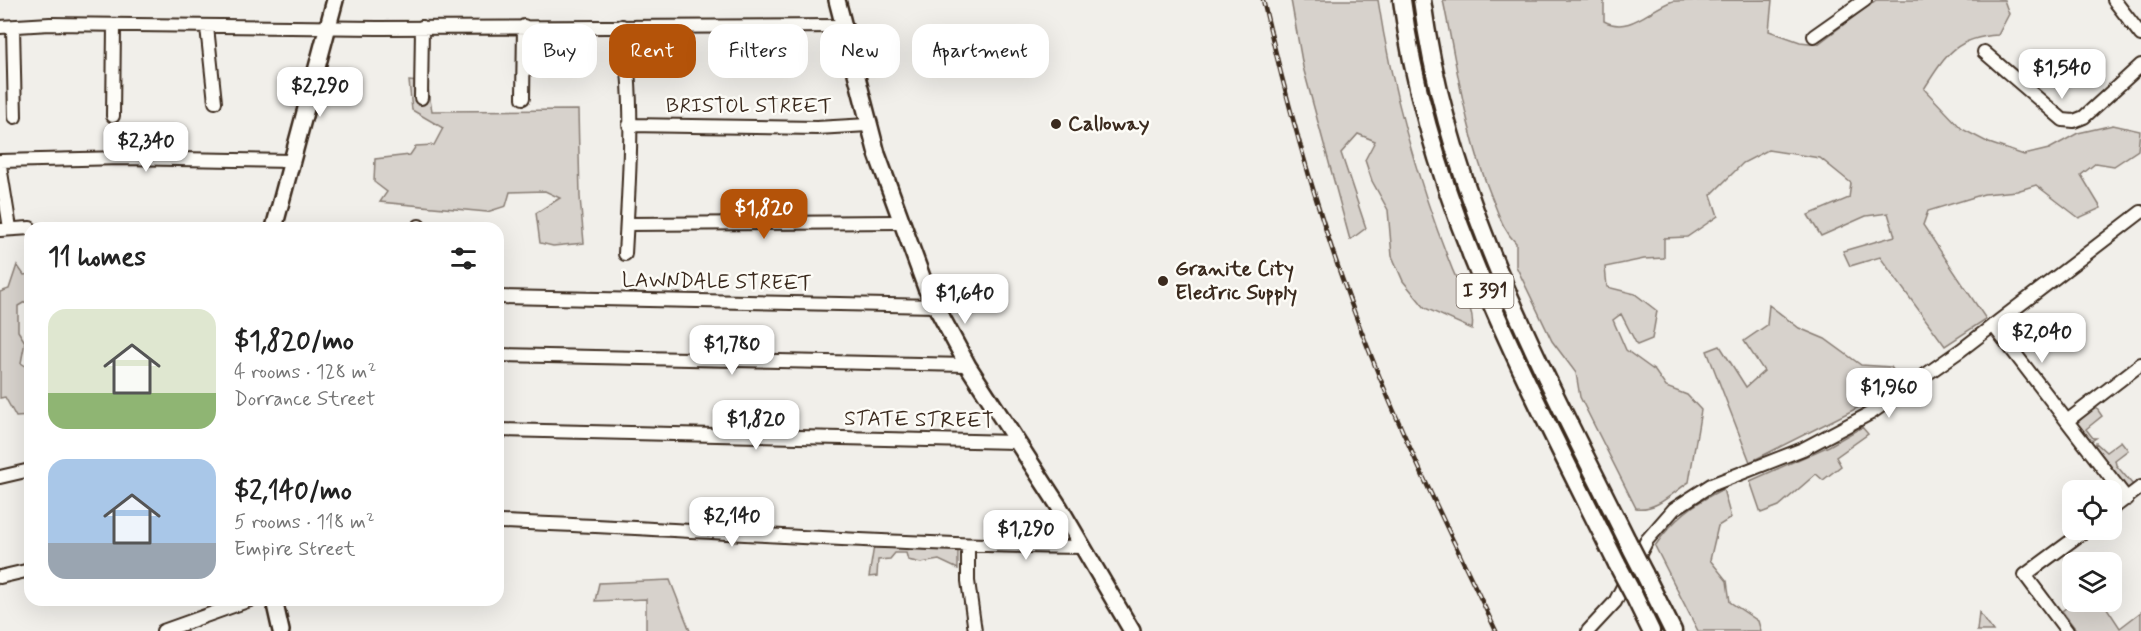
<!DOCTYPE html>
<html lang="en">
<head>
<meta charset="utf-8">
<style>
  body { margin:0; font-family:Mynerve,sans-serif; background:#f6f6f6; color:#222; height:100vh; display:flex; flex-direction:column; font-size:22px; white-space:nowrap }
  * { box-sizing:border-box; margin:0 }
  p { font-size:20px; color:#767676 }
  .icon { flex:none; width:33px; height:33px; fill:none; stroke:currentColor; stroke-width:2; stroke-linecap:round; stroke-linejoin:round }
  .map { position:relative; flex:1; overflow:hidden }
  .side { position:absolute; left:24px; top:222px; width:480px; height:384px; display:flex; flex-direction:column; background:#fff; border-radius:18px; box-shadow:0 6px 24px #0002 }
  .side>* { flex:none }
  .guide { position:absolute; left:522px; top:24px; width:570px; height:54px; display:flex; gap:12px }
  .buttons { position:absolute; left:2062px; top:480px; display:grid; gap:12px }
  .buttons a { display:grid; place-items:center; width:60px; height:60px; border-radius:12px; background:#fff; box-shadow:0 6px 24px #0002; font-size:30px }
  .price { position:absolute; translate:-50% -51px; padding:0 14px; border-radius:12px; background:#fff; color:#222; font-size:20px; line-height:39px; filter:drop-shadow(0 2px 3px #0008) }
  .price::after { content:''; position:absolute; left:50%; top:36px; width:18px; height:14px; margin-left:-9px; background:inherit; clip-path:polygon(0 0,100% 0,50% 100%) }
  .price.active { background:#b45309; color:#fff }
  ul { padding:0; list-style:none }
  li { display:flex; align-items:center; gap:18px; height:150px; padding:0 24px }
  li span { display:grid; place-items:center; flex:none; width:168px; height:120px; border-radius:18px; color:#555 }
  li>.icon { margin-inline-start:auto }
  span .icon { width:72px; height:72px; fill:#fffc; stroke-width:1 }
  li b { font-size:26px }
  h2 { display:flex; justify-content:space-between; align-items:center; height:72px; padding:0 24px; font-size:26px }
  .chip { padding:0 21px; border-radius:18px; background:#fff; box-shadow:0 6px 24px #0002; font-size:21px; line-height:54px }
  .chip.active { background:#b45309; color:#fff }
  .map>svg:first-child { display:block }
  .green { fill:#d7d2cc; stroke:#897e75; stroke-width:1.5 }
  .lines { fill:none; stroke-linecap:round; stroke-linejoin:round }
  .minor-casing { stroke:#3b2a1e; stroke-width:16 }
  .major-casing { stroke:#3b2a1e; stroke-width:20 }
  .highway-casing { stroke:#3b2a1e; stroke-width:21 }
  .minor { stroke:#fdfcf7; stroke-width:12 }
  .major { stroke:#fdfcf7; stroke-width:15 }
  .highway { stroke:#fdfcf7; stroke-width:16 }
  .rail-casing { stroke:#3b2a1e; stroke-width:4.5 }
  .rail { stroke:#fdfcf7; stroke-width:2; stroke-dasharray:7; stroke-linecap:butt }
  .highway-bridge-casing { stroke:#3b2a1e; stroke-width:21; stroke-linecap:butt }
  .highway-bridge { stroke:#fdfcf7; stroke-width:16 }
  .poi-dot { fill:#3b2a1e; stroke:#fdfcf7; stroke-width:2 }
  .labels { text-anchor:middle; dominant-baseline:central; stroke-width:5; stroke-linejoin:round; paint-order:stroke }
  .shield { fill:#fdfcf7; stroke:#75695f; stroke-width:1.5 }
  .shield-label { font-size:20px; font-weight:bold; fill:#3b2a1e }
  .street-label { font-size:21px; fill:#3b2a1e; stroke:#fdfcf7 }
  .poi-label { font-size:21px; font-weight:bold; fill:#3b2a1e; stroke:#fdfcf7; text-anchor:start }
</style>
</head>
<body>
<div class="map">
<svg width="2141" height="631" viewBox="0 0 2141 631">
  <rect width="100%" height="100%" fill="#f1efea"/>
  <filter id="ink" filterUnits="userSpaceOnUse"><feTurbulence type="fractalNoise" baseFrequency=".0167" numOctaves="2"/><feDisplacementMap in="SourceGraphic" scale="12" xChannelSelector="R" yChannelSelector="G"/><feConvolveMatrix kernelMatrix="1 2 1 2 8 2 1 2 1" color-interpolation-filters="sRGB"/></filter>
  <g filter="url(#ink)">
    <path class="green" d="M1291,0h87c14,91 39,180 73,266 7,20 25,42 21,63l-47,-21 -22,-27 -11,-25 -4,-46 -16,-29 -7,-21 10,-19 -17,-7 -17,19 25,75 -16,12 -47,-173z
      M1443,0h161v21c26,14 46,-13 69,-20 15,-1 79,-1 99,-1l-3,31 31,11 18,2 58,-44h128l5,14 -11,21c-42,2 -53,21 -74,54l38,40 27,14 35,12 25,-6 29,-16 35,-8 27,6 -2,19 -24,16 -18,-3 -15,12 20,33 -22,10 -43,-33 -19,6 -33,3 -56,17 -5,14 63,94 -41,27 -65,-89 -30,9 -7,-15 52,-15 -7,-23 -22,3 -45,20 -13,-21 41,-17 2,-15 -31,-25 -52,-8 -25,13 -32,32 7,21 -31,21 -23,1v20l-20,1 -39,8 2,20 28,7 22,17 -5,28 -15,6 -16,-31 -8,6 13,30 29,21 11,16 21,8 14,15 -12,72c-17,11 -32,29 -53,26l-56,-111 -4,-24 -24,-32 -36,-75v-23c-13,-13 -17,-28 -24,-45 -26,-63 -35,-131 -49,-198z
      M409,81l18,2 5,28 146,-1 2,87 4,46 -31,3 -13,-3 -4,-30 24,-15 -15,-7 -35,1 -4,14 -19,6 -107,-10 7,-10 -13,-10 1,-23 35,-4 6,-9 18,-1 9,-17 -31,-18z
      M17,265l7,10 6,-1v25l-12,7v25l7,11 -4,21 9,6v47l-14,1 -11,-20 -5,1v-106l9,-3z
      M1769,305l30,23 26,11 36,26 30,2 10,14 -24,17 -127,64 -43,-111 13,-5 26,41 18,-16 -20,-30 23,-16z
      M2095,406l7,10 -16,13 7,9h3l-6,4 -14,-18z
      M1862,427l6,7 -32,23 5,9 -18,14 -7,-6 -37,32 -18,7 -11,-32 79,-35z
      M2121,441l7,9 -13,10 1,5 17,20 -4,4 -4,-1 -31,-42 2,-3 10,9z
      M1723,489l8,29 -13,8 -8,34 17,21 3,21 28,19 3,10h-63l-43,-85c18,-27 39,-43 68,-57z
      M874,546l84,3v20l-19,-9 -18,3 -13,-3 -2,-7h-11l-5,6 -12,1 -1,16 -8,1z
      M670,580l20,51h-44v-32l-51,2 4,-18z
      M2074,602h29l17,26 21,-16v19h-64l-15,-20z
      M1979,612l14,19h-16z"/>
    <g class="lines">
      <defs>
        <path id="minor" d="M2114,0l27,35
          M622,26c14,73 7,154 3,228
          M0,27l50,-3 327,4 467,-2
          M13,27l2,90
          M207,27l8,75
          M1814,36l51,-36
          M1984,52l79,68 11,1 10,-4 57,-52
          M421,98l1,-71
          M523,98l1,-72
          M113,116l1,-90
          M629,125l188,3 51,-3
          M0,161l121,-3 171,3
          M0,166l10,62
          M627,224l274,-2
          M419,226v2
          M0,230l30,-2
          M498,297l438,9
          M1993,325l134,174
          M498,355l469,10
          M2067,421l74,-57
          M498,430l517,12
          M0,477l30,-7
          M2112,509l29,-22
          M498,522c195,7 391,23 586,25
          M968,545v36l7,50
          M0,577l30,-7
          M163,631l87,-31
          M1588,631l27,-29 32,-62 27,-31 37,-24 92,-36 68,-36 90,-63 180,-138
          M2067,631l-42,-56 61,-45"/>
        <path id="major" d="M837,0l40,154 49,134 42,78 92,142 72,123
          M274,228l61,-228
          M274,600l7,31"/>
        <path id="highway" d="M1402,0c26,203 126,384 215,564
          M1422,0c26,198 118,364 205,540
          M1644,573l29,58
          M1634,596l17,35"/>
      </defs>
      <use href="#minor" class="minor-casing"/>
      <use href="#major" class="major-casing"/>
      <use href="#highway" class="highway-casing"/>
      <use href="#minor" class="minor"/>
      <use href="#major" class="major"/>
      <use href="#highway" class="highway"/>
      <defs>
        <path id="rail" d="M1263,0c28,120 61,239 107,353 37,95 83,186 126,278"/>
      </defs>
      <use href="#rail" class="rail-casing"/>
      <use href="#rail" class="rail"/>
      <defs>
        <path id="highway-bridge" d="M1627,540l17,33
          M1617,564l17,32"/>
      </defs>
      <use href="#highway-bridge" class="highway-bridge-casing"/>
      <use href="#highway-bridge" class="highway-bridge"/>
    </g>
  </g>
  <g class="poi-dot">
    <circle cx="1056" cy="124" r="6"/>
    <circle cx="1163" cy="281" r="6"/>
  </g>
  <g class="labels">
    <rect class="shield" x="1456.5" y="274" width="57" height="34" rx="4.5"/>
    <g class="shield-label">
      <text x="1485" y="291">I 391</text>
    </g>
    <g class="street-label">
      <text x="749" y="106">BRISTOL STREET</text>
      <text transform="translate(717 282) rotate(1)">LAWNDALE STREET</text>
      <text transform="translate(919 420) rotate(1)">STATE STREET</text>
    </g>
    <g class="poi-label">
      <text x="1068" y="124">Calloway</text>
      <text x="1175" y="269">Granite City<tspan x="1175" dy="24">Electric Supply</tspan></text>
    </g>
  </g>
</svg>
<div class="buttons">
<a><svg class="icon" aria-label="locate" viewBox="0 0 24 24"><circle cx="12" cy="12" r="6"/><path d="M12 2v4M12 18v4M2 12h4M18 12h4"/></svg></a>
<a><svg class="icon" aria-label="layers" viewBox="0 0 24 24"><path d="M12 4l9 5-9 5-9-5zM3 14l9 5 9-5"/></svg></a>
</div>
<b class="price" style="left:2062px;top:100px">$1,540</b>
<b class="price" style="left:320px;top:118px">$2,290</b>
<b class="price" style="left:146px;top:173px">$2,340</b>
<b class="price active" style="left:764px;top:240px">$1,820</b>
<b class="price" style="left:965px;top:325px">$1,640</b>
<b class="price" style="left:2042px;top:364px">$2,040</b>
<b class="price" style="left:732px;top:376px">$1,780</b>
<b class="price" style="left:1889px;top:419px">$1,960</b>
<b class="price" style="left:756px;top:451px">$1,820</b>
<b class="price" style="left:732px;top:548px">$2,140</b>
<b class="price" style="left:1026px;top:561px">$1,290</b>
<div class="guide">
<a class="chip">Buy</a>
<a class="chip active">Rent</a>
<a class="chip">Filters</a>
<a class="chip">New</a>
<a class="chip">Apartment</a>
</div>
<section class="side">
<h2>11 homes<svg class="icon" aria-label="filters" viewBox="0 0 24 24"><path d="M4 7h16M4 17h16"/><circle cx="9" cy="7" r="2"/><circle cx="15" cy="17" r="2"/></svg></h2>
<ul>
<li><span style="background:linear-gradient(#dfe7d0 70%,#8fb573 0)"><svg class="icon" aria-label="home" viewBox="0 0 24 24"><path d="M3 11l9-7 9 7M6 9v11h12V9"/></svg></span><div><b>$1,820/mo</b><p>4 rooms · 128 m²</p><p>Dorrance Street</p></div></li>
<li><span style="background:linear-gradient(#a9c7e8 70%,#9aa5b1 0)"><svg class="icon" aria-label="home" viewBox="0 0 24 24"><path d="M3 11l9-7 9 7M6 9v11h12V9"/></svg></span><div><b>$2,140/mo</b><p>5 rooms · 118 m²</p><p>Empire Street</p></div></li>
</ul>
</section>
</div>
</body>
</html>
